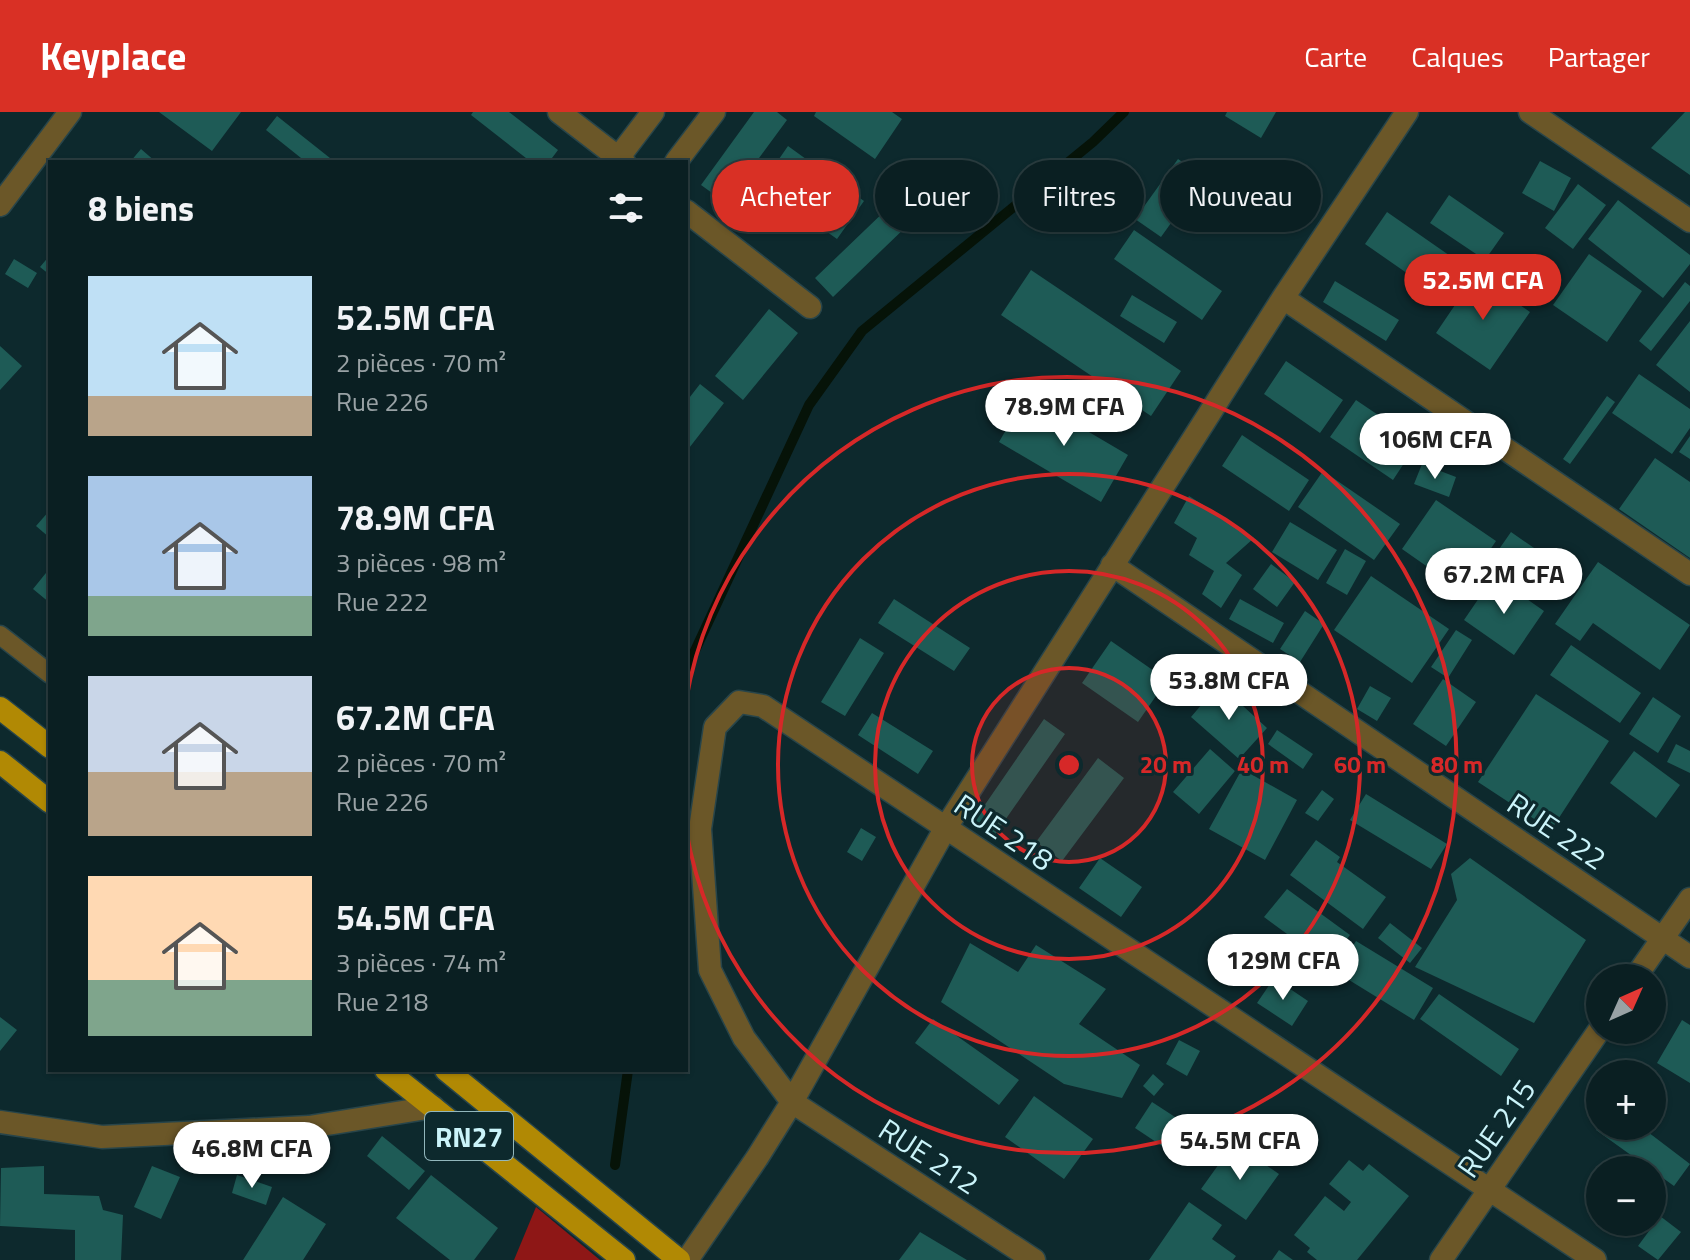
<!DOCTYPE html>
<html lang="fr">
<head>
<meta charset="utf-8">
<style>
  body { margin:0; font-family:"Titillium Web",sans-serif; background:#182c2f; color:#f1f3f6; height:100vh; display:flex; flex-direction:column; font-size:30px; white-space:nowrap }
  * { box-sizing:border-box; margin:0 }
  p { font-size:26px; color:#99a2a5 }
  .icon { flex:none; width:44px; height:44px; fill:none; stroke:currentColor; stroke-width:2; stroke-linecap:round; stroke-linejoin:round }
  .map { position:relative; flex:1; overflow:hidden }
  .details { position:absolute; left:48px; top:48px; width:640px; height:912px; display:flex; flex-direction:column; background:#0a1f22; border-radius:0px; box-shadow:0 2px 6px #0004,0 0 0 2px #2a3d40 }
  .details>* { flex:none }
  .top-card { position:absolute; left:712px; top:48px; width:760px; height:72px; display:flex; gap:16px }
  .needle { width:52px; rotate:45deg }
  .fabs { position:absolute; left:1586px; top:852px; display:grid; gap:16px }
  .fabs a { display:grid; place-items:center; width:80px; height:80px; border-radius:50%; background:#0a1f22; box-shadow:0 2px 6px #0004,0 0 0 2px #2a3d40; font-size:40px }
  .price { position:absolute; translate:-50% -68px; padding:0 18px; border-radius:28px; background:#fff; color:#222; font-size:26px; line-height:52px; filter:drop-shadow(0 2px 4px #0008) }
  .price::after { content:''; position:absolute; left:50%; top:48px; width:24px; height:18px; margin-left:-12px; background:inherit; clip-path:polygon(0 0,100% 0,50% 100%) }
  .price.on { background:#d93025; color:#fff }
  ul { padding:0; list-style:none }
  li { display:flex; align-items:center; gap:24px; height:200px; padding:0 40px }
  li span { display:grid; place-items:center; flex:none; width:224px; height:160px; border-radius:0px; color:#555 }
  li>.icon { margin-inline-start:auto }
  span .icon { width:96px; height:96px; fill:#fffc; stroke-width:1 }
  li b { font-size:34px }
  h2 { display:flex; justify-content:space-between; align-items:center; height:96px; padding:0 40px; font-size:34px }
  .tag { padding:0 28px; border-radius:36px; background:#0a1f22; box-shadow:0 2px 6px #0004,0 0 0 2px #2a3d40; font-size:28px; line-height:72px }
  .tag.on { background:#d93025; color:#fff }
  header { display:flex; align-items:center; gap:48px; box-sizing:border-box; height:112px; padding:0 40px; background:#d93025; color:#fff }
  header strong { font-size:38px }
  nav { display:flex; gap:44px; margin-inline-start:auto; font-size:28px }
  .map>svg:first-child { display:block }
  .green { fill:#8e1716 }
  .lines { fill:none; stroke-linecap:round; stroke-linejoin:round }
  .stream { stroke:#061308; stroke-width:10 }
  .building { fill:#1e5b56 }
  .service-casing { stroke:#28454a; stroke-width:21 }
  .minor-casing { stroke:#28454a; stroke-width:25 }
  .tertiary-casing { stroke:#28454a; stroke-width:25 }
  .primary-casing { stroke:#28454a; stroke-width:25 }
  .service { stroke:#6b5728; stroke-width:18 }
  .minor { stroke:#6b5728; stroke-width:22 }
  .tertiary { stroke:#6b5728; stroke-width:22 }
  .primary { stroke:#b18904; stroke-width:22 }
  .ring { fill:none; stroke:#d62828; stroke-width:4 }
  .labels { text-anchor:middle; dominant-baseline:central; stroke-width:6; stroke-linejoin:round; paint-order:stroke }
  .shield { fill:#0d292d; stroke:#92b7bc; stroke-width:2 }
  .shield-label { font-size:28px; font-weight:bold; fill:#cbf4fa }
  .street-label { font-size:30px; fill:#cbf4fa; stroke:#0d292d }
  .centre { fill:#d62828; stroke:#0d292d; stroke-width:4 }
  .ring-label { font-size:24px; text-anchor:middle; font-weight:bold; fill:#d62828; stroke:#0d292d; stroke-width:6; stroke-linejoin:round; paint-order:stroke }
</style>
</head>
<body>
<header>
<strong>Keyplace</strong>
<nav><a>Carte</a><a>Calques</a><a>Partager</a></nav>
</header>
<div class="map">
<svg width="1690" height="1148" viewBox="0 0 1690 1148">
  <rect width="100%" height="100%" fill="#0d292d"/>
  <path class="green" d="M536,1095l64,53h-86z"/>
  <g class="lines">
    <path class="stream" d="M686,558l123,-265 53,-74 231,-189 31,-30
      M615,1053l13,-95"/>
  </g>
  <path class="building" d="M159,0h82l-29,39z
    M473,0h36l49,38 -9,12h-18l-60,-47z
    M754,0h23l10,8 -61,83 -25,-18z
    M816,0h76l10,7 -27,40 -61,-43z
    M1227,0h49l-15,26 -36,-22z
    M1685,0h5v63l-39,-27z
    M277,4l58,46h-29l-40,-32z
    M788,34l76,55 -27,38 -76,-54z
    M141,37l15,13h-26z
    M1178,47l26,18 -43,60 -26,-18z
    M1540,49l31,17 -17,33 -32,-18z
    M1578,72l28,21 -33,44 -28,-21z
    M1449,83l55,38 -19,27 -55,-37z
    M1618,88l72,55v9l-27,34 -75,-59z
    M890,94l18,19 -75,72 -18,-19z
    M1387,100l69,48 -22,32 -69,-48z
    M1134,118l88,61 -20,29 -88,-61z
    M1589,142l53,37 -35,51 -54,-37z
    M50,143v20l-10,-8z
    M14,147l23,14 -9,15 -23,-14z
    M1031,158l150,101 -30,45 -150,-101z
    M1476,162l54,38 -40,58 -54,-37z
    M1335,169l64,39 -13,21 -63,-39z
    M1685,170l5,4v15l-39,50 -12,-10z
    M1132,183l45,27 -13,21 -44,-27z
    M769,197l29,24 -55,67 -28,-24z
    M1690,209v71l-34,-27z
    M0,234l22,20 -22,24z
    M1286,249l57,39 -23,33 -56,-39z
    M1639,262l51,35v19l-18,26 -60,-41z
    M700,272l24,19 -38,49v-50z
    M1026,283l102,60 -27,47 -102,-60z
    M1607,284l8,6 -45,62 -7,-5z
    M1356,288l62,42 -25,38 -63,-43z
    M1242,323l67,45 -20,31 -67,-45z
    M1690,324v23l-11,-7z
    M1655,346l35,24v76l-71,-49z
    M1422,352l34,13 -7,20 -35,-13z
    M1323,359l77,53 -26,36 -76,-53z
    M1189,384l65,42 -28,25 16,12 -21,33 -19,-14 12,-23 -25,-16 8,-17 -23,-15z
    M1436,388l60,41 -34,50 -60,-42z
    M50,398v28l-14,-12z
    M1290,410l47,28 -19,30 -46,-28z
    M1511,420l39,27 -23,33 -39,-27z
    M1345,437l21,12 -19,34 -21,-12z
    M1598,450l92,63 -30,45 -67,-47 -13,18 -25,-17z
    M1271,452l24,18 -18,25 -24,-18z
    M50,456v35l-17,-14z
    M1371,464l78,53 -37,54 -78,-53z
    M1494,464l50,35 -30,44 -50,-35z
    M894,487l76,49 -16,23 -76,-48z
    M1240,487l44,24 -11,20 -44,-24z
    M1305,499l19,13 -24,38 -20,-13z
    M1456,518l16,10 -24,38 -17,-11z
    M860,526l24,15 -39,63 -24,-14z
    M1111,529l56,39 -29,42 -56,-39z
    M1571,533l70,48 -21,30 -70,-48z
    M1443,567l33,23 -30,44 -33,-22z
    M1219,572l48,44 -28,31 -48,-42z
    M1370,574l21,12 -14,23 -20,-12z
    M1536,582l73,47 -58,89 -73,-48z
    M1653,585l28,19 -23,37 -29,-19z
    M872,601l61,38 -15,23 -60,-39z
    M1044,607l21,15 -71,102 -21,-14z
    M1277,618l36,24 -10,15 -35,-25z
    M1676,632l14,7v22l-23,-11z
    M1210,637l25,22 -36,43 -26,-22z
    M1634,639l46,34 -24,33 -46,-35z
    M1098,646l26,20 -62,83 -26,-19z
    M1242,657l55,31 -32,60 -56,-31z
    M1322,678l12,9 -16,22 -13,-8z
    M1366,682l81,50 -16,25 -81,-49z
    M861,716l15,9 -14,24 -15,-9z
    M1316,728l24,17 -3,5 49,35 -23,32 -73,-54z
    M1100,746l42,29 -21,30 -42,-29z
    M1470,746l116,82 -52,83 -119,-56 42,-67 -6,-26z
    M1287,777l63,46 -22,29 -64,-47z
    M1390,811l32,25 -12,15 -32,-25z
    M1356,829l77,47 -19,32 -78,-48z
    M970,831l48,29 18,-27 70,44 -27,35 61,41 -18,33 -58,-14 -123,-82z
    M1274,866l34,23 -16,25 -35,-23z
    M1439,882l80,55 -18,27 -81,-57z
    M0,905l17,13 -17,21z
    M933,907l86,61 -20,25 -84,-62z
    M1682,908l8,5v58l-33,-20z
    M1179,928l21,11 -13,25 -21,-12z
    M1153,962l11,10 -10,12 -11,-10z
    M1034,984l59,43 -29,40 -59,-42z
    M1152,990l40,26 -18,26 -39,-26z
    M1599,1014h41l50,38 -16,22 -78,-56z
    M382,1024l43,35 -16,19 -42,-34z
    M1234,1031l45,31 -33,46 -45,-31z
    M1349,1048l14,11 6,-7 40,32 -52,64h-40l-10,-8 3,-4 -16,-13 31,-39 19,15 7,-9 -22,-18z
    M44,1054v28l55,2 4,14 20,5 -2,45h-46v-30l-75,-4 1,-58z
    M152,1054l28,11 -19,42 -27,-12z
    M237,1063l35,12 -6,18 -34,-12z
    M431,1063l67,53 -24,32h-24l-54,-42z
    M283,1085l43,27 -23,36h-60z
    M1189,1090l33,23 -10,14 24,17 -3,4h-84z
    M1660,1104l21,16 -23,28 -20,-14z
    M920,1120l47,28h-68z
    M1279,1138l14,10h-21z"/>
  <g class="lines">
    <defs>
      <path id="service" d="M0,523l50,39"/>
      <path id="minor" d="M559,0l65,50
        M1530,0l160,109
        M0,93l70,-93
        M686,99l124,96
        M1283,186l407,276
        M1112,453l578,392
        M1635,866l55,-79
        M0,1010l102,15 207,-10 124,-20
        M687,1148l70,-102 35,-56 153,-273 338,-531 124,-186
        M1034,1148l-242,-158 -48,-64 -34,-68 -10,-141 15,-102 24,-25 24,4 832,554
        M1441,1148l159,-231"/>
      <path id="tertiary" d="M615,50l38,-50
        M676,50l38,-50"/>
      <path id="primary" d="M0,596l50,39
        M0,650l50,40
        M386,958l238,190
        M446,958l233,190"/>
    </defs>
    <use href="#service" class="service-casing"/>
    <use href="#minor" class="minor-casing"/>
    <use href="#tertiary" class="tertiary-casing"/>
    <use href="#primary" class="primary-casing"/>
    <use href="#service" class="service"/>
    <use href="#minor" class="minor"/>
    <use href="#tertiary" class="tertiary"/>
    <use href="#primary" class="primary"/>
  </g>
  <circle cx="1069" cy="653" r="97" fill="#d62828" fill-opacity=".12"/>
  <g class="ring">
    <circle cx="1069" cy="653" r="97"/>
    <circle cx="1069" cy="653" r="194"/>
    <circle cx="1069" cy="653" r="291"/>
    <path d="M686 589A388 388 0 1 1 686 717"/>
  </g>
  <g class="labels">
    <rect class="shield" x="425" y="1000" width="88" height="48" rx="6"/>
    <g class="shield-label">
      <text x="469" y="1024">RN27</text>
    </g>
    <g class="street-label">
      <text transform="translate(1557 719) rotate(34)">RUE 222</text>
      <text transform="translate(1004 720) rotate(34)">RUE 218</text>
      <text transform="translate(1496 1016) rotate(-55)">RUE 215</text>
      <text transform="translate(929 1044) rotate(33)">RUE 212</text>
    </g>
  </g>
  <circle cx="1069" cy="653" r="12" class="centre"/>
  <g class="ring-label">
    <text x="1166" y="661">20 m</text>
    <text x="1263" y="661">40 m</text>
    <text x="1360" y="661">60 m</text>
    <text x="1457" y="661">80 m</text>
  </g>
</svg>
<div class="fabs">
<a><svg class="needle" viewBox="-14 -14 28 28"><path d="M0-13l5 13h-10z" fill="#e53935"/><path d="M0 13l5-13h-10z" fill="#99a2a5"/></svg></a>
<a>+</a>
<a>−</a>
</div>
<b class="price on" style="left:1483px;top:210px">52.5M CFA</b>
<b class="price" style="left:1064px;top:336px">78.9M CFA</b>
<b class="price" style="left:1435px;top:369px">106M CFA</b>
<b class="price" style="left:1504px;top:504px">67.2M CFA</b>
<b class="price" style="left:1229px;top:610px">53.8M CFA</b>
<b class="price" style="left:1283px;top:890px">129M CFA</b>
<b class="price" style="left:1240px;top:1070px">54.5M CFA</b>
<b class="price" style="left:252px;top:1078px">46.8M CFA</b>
<div class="top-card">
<a class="tag on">Acheter</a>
<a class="tag">Louer</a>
<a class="tag">Filtres</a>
<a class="tag">Nouveau</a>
</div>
<section class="details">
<h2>8 biens<svg class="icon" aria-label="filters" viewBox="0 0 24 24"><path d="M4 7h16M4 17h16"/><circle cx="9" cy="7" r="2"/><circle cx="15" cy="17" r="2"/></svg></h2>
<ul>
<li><span style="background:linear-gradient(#bfe0f5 75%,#b9a48a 0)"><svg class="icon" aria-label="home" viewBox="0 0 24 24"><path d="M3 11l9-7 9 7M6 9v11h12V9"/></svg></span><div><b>52.5M CFA</b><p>2 pièces · 70 m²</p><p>Rue 226</p></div></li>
<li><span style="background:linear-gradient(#a9c7e8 75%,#7fa58c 0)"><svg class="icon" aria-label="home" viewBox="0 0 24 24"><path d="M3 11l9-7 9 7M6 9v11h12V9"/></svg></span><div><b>78.9M CFA</b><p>3 pièces · 98 m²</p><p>Rue 222</p></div></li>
<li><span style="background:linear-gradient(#c9d6e8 60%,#b9a48a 0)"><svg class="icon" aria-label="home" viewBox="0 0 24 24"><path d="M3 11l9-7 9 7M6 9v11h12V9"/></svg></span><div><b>67.2M CFA</b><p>2 pièces · 70 m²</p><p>Rue 226</p></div></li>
<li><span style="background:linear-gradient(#ffd9b3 65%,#7fa58c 0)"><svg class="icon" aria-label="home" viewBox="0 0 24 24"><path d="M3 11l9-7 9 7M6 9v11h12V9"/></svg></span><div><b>54.5M CFA</b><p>3 pièces · 74 m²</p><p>Rue 218</p></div></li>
</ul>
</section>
</div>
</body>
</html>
